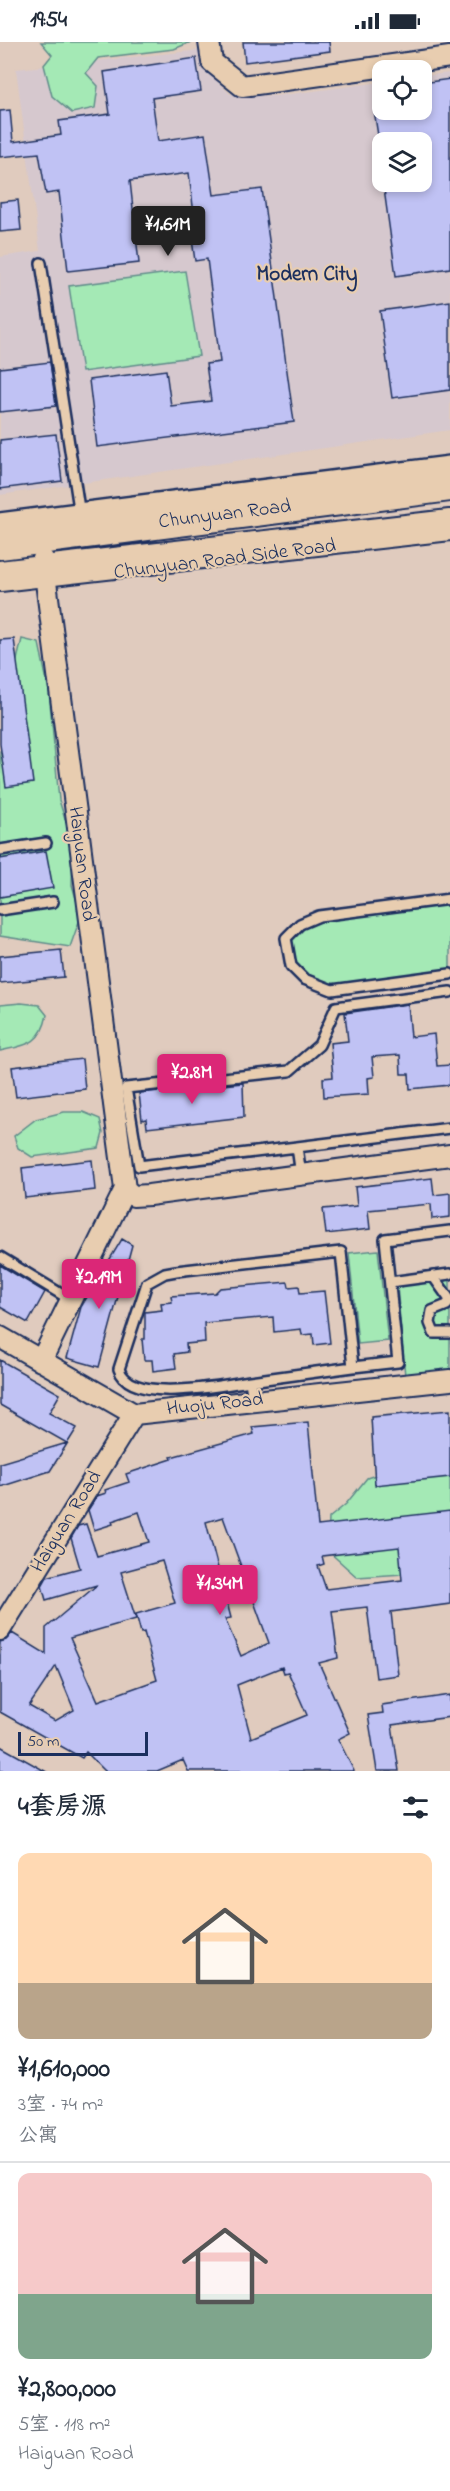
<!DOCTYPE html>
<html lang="zh">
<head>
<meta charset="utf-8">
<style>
  body { margin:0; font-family:"Indie Flower","LXGW WenKai TC",sans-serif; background:#f2f2f3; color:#1f2937; height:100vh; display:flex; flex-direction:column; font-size:22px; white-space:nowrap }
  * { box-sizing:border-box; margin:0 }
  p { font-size:20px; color:#747a83 }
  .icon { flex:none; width:33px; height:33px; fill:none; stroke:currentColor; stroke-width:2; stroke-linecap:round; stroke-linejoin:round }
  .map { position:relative; height:1729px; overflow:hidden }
  .details { display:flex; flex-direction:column; background:#fff; flex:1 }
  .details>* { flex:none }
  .tools { position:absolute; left:372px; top:18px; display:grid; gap:12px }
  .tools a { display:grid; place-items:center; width:60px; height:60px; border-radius:12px; background:#fff; box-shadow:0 3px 9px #0003; font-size:30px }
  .scale { position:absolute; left:18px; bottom:15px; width:130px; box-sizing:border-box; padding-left:6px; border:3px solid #1b2f5e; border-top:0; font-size:16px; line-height:21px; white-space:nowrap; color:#1b2f5e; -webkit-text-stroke:4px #e8cdb0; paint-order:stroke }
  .price { position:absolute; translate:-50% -51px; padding:0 14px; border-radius:6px; background:#db2777; color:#fff; font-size:20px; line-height:39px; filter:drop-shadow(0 2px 3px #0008) }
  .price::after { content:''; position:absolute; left:50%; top:36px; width:18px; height:14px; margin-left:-9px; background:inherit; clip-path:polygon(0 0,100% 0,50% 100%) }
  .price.current { background:#222; color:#fff }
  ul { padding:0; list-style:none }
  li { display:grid; align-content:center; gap:12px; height:318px; padding:0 18px }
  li+li { border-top:2px solid #e0e1e3 }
  li span { display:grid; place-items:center; height:186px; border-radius:12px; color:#555 }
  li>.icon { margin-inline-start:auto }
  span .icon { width:108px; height:108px; fill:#fffc; stroke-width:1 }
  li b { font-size:26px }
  h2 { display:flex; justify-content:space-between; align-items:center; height:72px; padding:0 18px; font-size:26px }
  .status { display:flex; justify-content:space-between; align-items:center; height:42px; padding:0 30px; background:#fff; direction:ltr }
  .status svg { height:16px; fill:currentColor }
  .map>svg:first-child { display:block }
  .built { fill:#d6c8ce; fill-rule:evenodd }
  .green { fill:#a4e9b5; stroke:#608c8a; stroke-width:1.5 }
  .building { fill:#c0c2f4; stroke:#1b2f5e; stroke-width:1.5; fill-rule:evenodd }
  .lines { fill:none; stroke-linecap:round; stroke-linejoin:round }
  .lane-casing { stroke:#1b2f5e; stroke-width:14 }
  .street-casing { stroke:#1b2f5e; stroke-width:24 }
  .secondary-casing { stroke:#1b2f5e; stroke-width:32 }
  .primary-casing { stroke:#1b2f5e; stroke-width:34 }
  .lane { stroke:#e8cdb0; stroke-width:9 }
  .street { stroke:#e8cdb0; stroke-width:20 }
  .secondary { stroke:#e8cdb0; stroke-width:27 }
  .primary { stroke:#e8cdb0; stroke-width:30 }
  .labels { text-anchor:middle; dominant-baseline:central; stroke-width:4.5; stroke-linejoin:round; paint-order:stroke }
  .street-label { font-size:20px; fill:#1b2f5e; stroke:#e8cdb0 }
  .neighbourhood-label { font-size:21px; font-weight:bold; fill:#1b2f5e; stroke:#e8cdb0 }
</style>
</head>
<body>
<div class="status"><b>19:54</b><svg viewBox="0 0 49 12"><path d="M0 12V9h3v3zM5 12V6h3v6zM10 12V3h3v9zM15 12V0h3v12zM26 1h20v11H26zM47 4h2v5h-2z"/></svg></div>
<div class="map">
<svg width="450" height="1729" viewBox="0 0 450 1729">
  <rect width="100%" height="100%" fill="#e0cbbe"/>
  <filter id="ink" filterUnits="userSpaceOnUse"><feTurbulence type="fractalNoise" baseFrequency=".0167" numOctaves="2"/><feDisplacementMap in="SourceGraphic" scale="12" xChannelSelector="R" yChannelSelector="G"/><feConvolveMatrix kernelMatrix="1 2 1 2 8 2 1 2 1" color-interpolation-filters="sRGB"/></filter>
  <g filter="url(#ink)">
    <path class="built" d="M201,8l9,24 20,20 45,2 107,-14v28h40v-34l28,-3v357l-450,65v-238l40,-6 -24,-182zM382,100h40v40h-40z"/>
    <path class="green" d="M41,0h150l-17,7 -76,9 -12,15 12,13 -3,22 -23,5 -20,-17 -8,-31 8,-10z
      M185,229l14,85 -117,16 -13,-86z
      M22,597l17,4 10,48 10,109 14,45 -1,40 9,31 -11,31 -70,-11v-185l13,-5 -1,-65z
      M450,857v75l-118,16 -41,-24 -5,-28 33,-22z
      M21,961l18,2 8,10c-6,30 -21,30 -47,36v-46z
      M64,1070h19l17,7 3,14 -4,15 -67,9 -14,-9 -4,-12 22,-17z
      M378,1208l10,91 -30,3 -9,-91z
      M450,1238v91l-45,5 -8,-90z
      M450,1417v112l-93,6 -29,-26 1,-33 17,-14 21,-26 46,-16z"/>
    <path class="building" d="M243,0h86l1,9 -85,11z
      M196,16l5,33 -49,7 6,43 47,-7 9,61 48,-6 32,233 -197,25 -8,-67 77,-10 5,36 40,-5 -5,-37 14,-2 -13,-103 -12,2 -4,-29 5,-1 -7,-58 -59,8 9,82 -71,8 -9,-79 -13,2 -7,-41 -39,4v-46l10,-1 3,32 48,-7 -2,-14 51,-7 -6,-42z
      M450,37v189l-54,8 -12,-87 38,-5v-42h-43l-5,-32h48v-27z
      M18,158l3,30 -21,2v-30z
      M450,259v89l-58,8 -12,-87z
      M50,320l6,44 -56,6v-44z
      M56,392l6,47 -62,8v-49z
      M14,597l19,144 -27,4 -6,-43v-104z
      M46,809l7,37 -53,9v-38z
      M61,908l3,27 -64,6v-27z
      M408,962l3,33 23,-3 3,32 13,-1v20l-40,4 -1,-15h-8l-1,-19 -28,2 2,20 -6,1 1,16 -45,3 -1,-19 10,-1 -3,-34 18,-2 -3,-28z
      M82,1017l3,30 -69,8 -4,-30z
      M243,1041l1,34 -97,11 -1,-9 -4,1 -3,-27z
      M92,1118l3,30 -70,8 -3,-30z
      M432,1136l2,17 16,-2v24l-18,2 -1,-15 -63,6 2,19 -44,5 -3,-25 34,-3 -2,-19z
      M122,1197l10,6 -33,122 -32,-9 14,-51z
      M0,1223l45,27 -17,31 -28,-16z
      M288,1240l1,5 10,-1 1,7 24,-2 6,52 -16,2 -1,-11 -11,1 -1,-6 -27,3 -1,-15 -69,6 1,19 -19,2 1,8 -13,2 2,14 -23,3 -1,-11h-8l-2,-21h3v-27l17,-2 -1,-7 11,-1 -1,-6 44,-3 5,-5z
      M0,1318l60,34 -11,19 28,15 -27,43 -50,16v-24l67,-20 -67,-38z
      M450,1368v67l-75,8 -4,-68z
      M308,1380l10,104 132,-15v93l-59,8 7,63 -22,3 -9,-71 -35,4 6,47 -19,5 31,70 -12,6 16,32h-166l-5,-11 -26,11h-52l-19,-19 -4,6 -82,-46v-70l6,-2 6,-7 34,21v-26l51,-43 -51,15 -4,-14 5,-9 33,-9 -9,-30 7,-12 8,-2 11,32 52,-14 -10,-30 -27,9 1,3 -19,6 -6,-20 9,-14 9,-3 -1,-3 24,-8 -3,-8 46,-15 -1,-2 83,-23 -2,-7zM223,1475l46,126 -28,13 -16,-37 6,-1 -25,-96zM399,1505l3,33 -76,9 -8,-23 6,-2 -2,-8zM162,1519l13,42 -39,11 5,19 3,-1 13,48 -59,21 -28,-63 66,-19 -15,-47zM56,1624l18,44 -19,11 -26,-15zM282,1625l2,6 4,-1 19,43 -56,23 -14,-53z
      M450,1653v22l-58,8 7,46h-22l-9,-56 15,-2 -1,-8z
      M0,1704l45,25h-45z"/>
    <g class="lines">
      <defs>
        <path id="lane" d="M41,221l39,252
          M0,808l46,-7
          M450,857l-131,17 -19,8 -14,14 5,28 13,13 28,11 118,-16
          M0,868l53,-8
          M297,1105l-158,19 -13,-78 163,-17 30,-26 17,-38 114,-15
          M301,1133l-4,-28 153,-19
          M0,1215l71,43
          M433,1234l17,24 -3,5 -15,6 -2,12 4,10h16
          M390,1240l60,-8
          M353,1325l45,-5 -13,-123 65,-8
          M250,1339c-28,4 -120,24 -131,-12l28,-86 18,-10 11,-2 165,-19 12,115 -103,14 3,20"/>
        <path id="street" d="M209,0l3,20 30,24 208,-29
          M125,1147l8,7 16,-1 301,-40
          M0,1295l134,77 316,-34
          M41,1319l84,-172 -82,-630
          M0,1588l134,-216"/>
        <path id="secondary" d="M0,485l450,-57"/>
        <path id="primary" d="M0,502l450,-58
          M0,534l450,-51"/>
      </defs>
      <use href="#lane" class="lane-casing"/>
      <use href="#street" class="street-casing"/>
      <use href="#secondary" class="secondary-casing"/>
      <use href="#primary" class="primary-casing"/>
      <use href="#lane" class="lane"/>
      <use href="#street" class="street"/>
      <use href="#secondary" class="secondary"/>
      <use href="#primary" class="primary"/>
    </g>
  </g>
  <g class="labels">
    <g class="street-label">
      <text transform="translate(225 473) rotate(-7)">Chunyuan Road</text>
      <text transform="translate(225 518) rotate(-7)">Chunyuan Road Side Road</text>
      <text transform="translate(81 822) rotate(83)">Haiguan Road</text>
      <text transform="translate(215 1363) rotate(-6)">Huoju Road</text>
      <text transform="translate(67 1480) rotate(-58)">Haiguan Road</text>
    </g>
    <g class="neighbourhood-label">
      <text x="307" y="233">Modern City</text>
    </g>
  </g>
</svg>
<div class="tools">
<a><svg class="icon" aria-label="locate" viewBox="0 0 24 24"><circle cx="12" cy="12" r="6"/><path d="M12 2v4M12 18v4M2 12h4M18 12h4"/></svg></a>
<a><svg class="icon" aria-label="layers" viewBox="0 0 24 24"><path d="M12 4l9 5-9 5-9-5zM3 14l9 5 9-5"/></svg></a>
</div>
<div class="scale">50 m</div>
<b class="price current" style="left:168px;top:215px">¥1.61M</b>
<b class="price" style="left:192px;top:1063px">¥2.8M</b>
<b class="price" style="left:99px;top:1268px">¥2.19M</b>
<b class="price" style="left:220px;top:1574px">¥1.34M</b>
</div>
<section class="details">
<h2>4套房源<svg class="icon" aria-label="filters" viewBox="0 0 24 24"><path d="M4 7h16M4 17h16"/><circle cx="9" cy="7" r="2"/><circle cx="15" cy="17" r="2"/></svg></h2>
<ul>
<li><span style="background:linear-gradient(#ffd9b3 70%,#b9a48a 0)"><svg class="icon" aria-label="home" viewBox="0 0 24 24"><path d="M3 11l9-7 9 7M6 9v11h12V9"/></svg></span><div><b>¥1,610,000</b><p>3室 · 74 m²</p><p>公寓</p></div></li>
<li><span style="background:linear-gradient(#f6c9c9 65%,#7fa58c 0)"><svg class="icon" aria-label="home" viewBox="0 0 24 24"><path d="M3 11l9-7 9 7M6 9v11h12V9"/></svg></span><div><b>¥2,800,000</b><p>5室 · 118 m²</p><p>Haiguan Road</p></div></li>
</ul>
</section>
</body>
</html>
